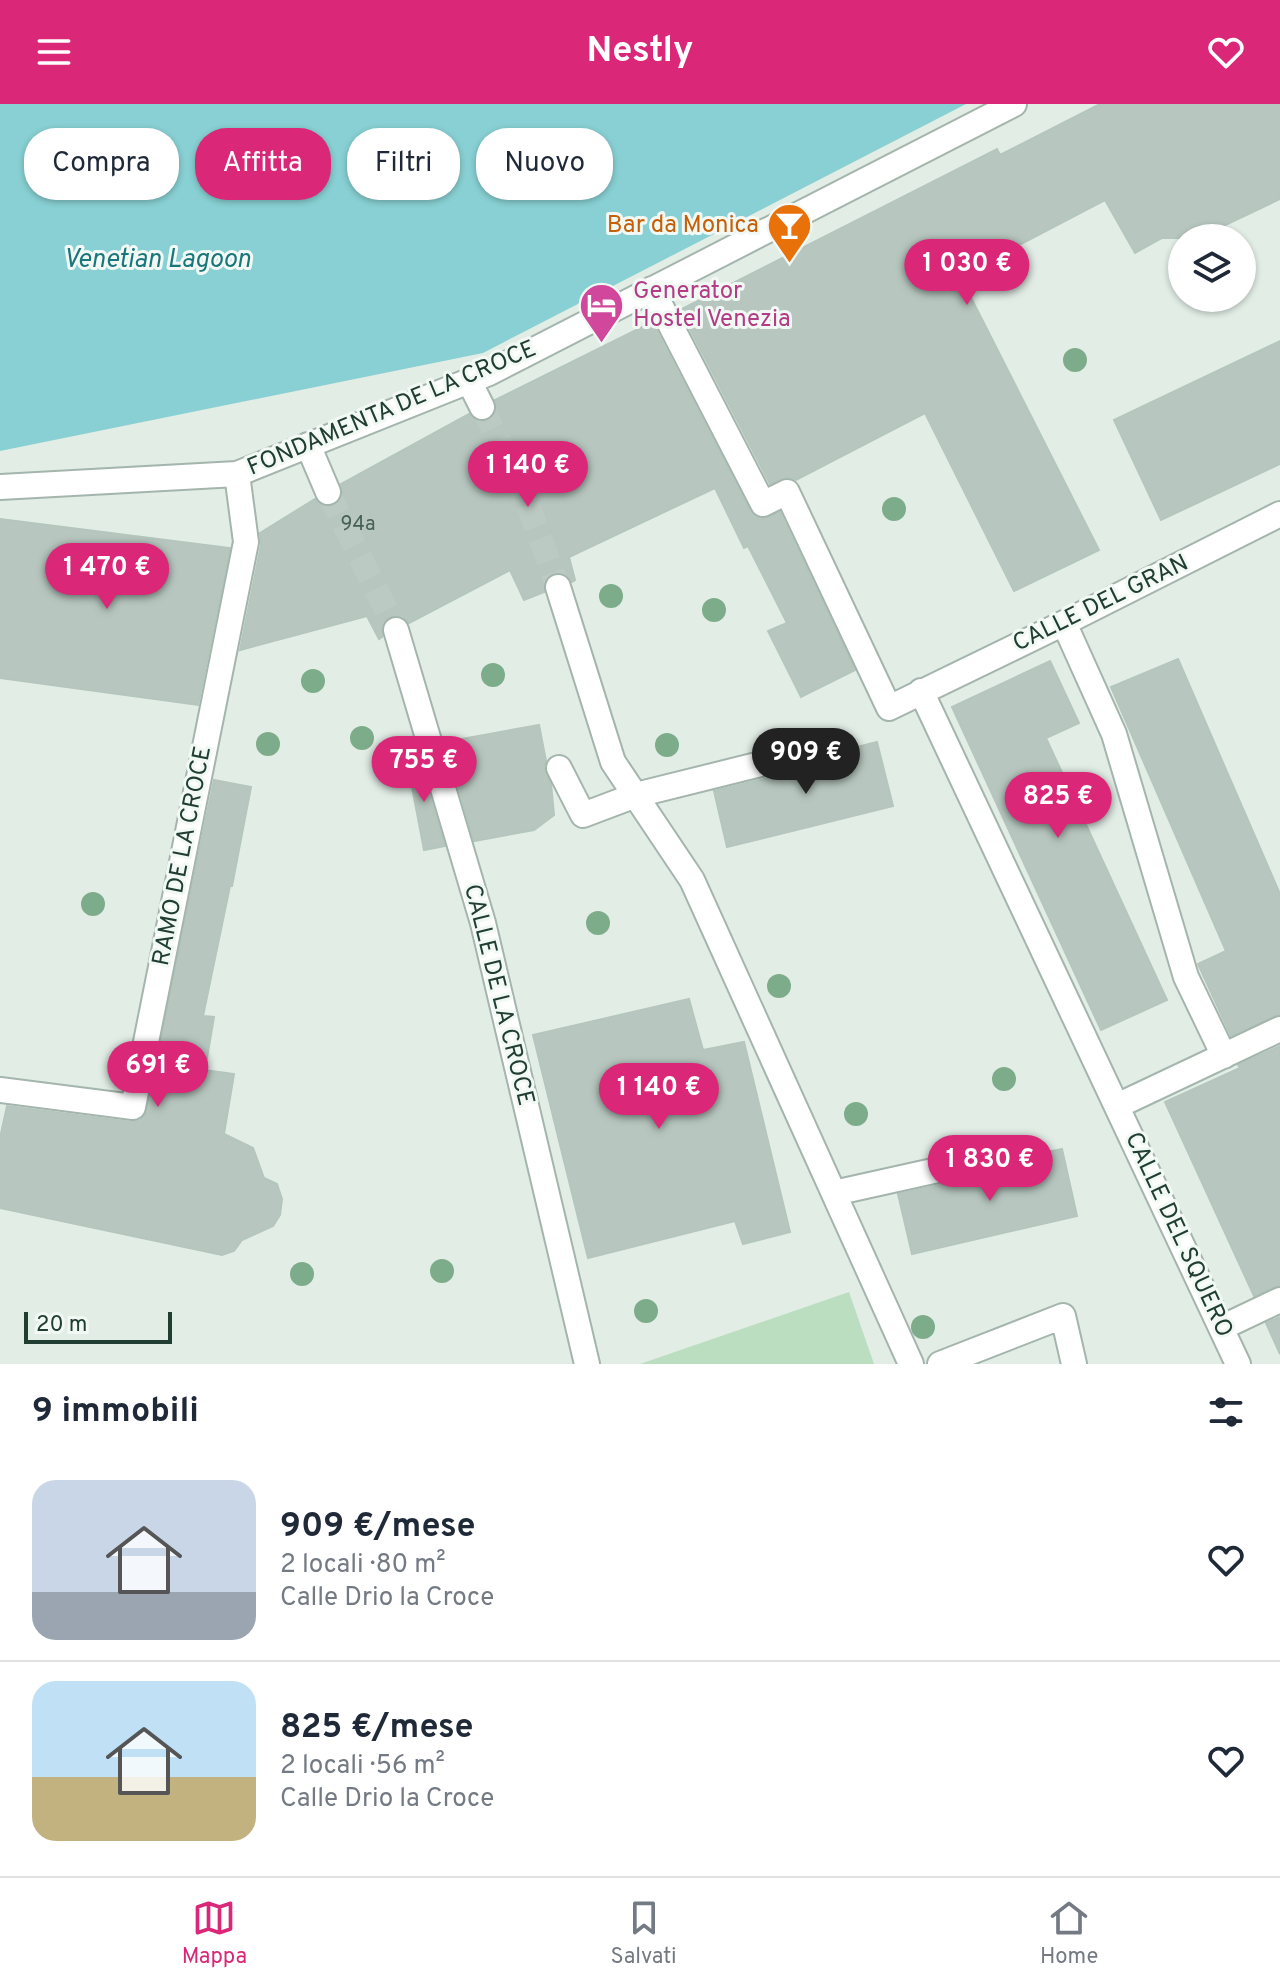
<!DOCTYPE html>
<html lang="it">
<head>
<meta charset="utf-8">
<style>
  body { margin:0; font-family:Overpass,sans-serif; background:#f6f6f7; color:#1f2937; height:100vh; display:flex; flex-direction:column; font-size:30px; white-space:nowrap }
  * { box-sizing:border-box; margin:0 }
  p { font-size:26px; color:#747a83 }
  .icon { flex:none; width:44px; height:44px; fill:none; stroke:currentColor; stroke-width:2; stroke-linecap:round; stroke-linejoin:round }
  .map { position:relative; height:1260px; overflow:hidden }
  .drawer { display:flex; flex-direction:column; background:#fff; flex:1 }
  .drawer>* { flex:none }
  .hud { position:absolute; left:24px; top:24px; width:800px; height:72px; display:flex; gap:16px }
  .controls { position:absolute; left:1168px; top:120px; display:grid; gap:16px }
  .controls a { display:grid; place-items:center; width:88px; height:88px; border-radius:50%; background:#fff; box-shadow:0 2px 6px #0004; font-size:40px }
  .scale { position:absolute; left:24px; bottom:20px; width:148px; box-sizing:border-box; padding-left:8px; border:4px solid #213e33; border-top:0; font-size:22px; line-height:28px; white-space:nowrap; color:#213e33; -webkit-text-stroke:6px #f2f9f5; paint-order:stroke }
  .price { position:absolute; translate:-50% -68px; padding:0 18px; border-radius:28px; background:#db2777; color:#fff; font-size:26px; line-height:52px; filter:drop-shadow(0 2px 4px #0008) }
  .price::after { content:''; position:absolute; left:50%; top:48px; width:24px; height:18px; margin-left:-12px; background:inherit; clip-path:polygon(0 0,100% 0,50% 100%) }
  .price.selected { background:#222; color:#fff }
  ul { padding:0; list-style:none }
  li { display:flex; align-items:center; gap:24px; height:200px; padding:0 32px }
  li+li { border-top:2px solid #e0e1e3 }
  li span { display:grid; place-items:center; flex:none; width:224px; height:160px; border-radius:24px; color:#555 }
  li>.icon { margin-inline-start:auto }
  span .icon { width:96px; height:96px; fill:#fffc; stroke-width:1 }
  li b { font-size:34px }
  h2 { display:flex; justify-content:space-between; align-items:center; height:96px; padding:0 32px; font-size:34px }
  .chip { padding:0 28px; border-radius:32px; background:#fff; box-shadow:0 2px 6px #0004; font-size:28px; line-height:72px }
  .chip.selected { background:#db2777; color:#fff }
  header { display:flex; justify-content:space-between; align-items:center; height:104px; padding:0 32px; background:#db2777; color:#fff; font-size:36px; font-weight:700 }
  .menu { display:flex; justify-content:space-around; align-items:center; height:112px; border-top:2px solid #e0e1e3; background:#fff; font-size:22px; color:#747a83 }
  .menu a { display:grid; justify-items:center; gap:4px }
  .menu .selected { color:#db2777 }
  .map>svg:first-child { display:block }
  .green { fill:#badebf }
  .water { fill:#88d0d3 }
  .building { fill:#b7c7bf; stroke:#b4c6bd; stroke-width:2 }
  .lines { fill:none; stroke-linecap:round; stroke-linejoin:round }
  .pedestrian-tunnel { stroke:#bbcac2; stroke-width:24; stroke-dasharray:24 12; stroke-linecap:butt }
  .pedestrian-casing { stroke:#a4b5ad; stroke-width:28 }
  .pedestrian { stroke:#fff; stroke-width:24 }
  .tree { fill:#7dac8a }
  .labels { text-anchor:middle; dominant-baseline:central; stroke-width:6; stroke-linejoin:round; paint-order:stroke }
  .number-label { font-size:20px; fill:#466056 }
  .food-label { font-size:24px; fill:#c56008; stroke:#f2f9f5; text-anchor:end }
  .hotel-label { font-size:24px; fill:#b23c85; stroke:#f2f9f5; text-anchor:start }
  .street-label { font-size:24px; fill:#213e33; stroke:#f2f9f5 }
  .water-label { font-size:26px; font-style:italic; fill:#19777c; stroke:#f2f9f5 }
</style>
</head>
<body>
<header><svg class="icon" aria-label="menu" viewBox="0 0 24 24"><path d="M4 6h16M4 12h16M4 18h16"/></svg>Nestly<svg class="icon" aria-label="heart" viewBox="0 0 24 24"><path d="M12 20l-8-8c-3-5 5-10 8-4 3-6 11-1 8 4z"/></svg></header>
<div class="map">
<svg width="1280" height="1260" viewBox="0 0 1280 1260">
  <rect width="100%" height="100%" fill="#e2ede6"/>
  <path class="green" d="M849,1188l25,72h-234z"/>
  <path class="water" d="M0,0h966l-483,249 -483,98z"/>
  <path class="building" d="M1100,0h180v95l-82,39h-36l-27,15 -30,-53 -145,76 139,274 -85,41 -89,-178 -129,67 -9,-3 -17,7 -90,-174 317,-161 3,6z
    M652,218l98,189 6,6 7,2 17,-7 75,158 -54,27 -33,-66 19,-8 -39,-77 -4,2 -29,-60 -146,69 6,23 -3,2 -10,-9h-9l-9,10v9l-20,8 -14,-30 -101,53 -9,-7h-9l-9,10v11l-3,2 -12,-23 -127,34 21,-105 -1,-12 55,-34 10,8 10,-2 8,-10 -2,-11 128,-70 11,8 9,-2 8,-11 -2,-9z
    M1280,237v123l-119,56 -47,-100z
    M0,415l230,29 -32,157 -198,-27z
    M1178,555l102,235v120l-49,22 -33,-72 28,-13 -115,-264z
    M1050,557l29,62 -33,15 121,262 -66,30 -149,-323z
    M539,621l7,36 -2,7 7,16 3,31 -20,15 -60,11 -29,-99z
    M877,638l16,64 -166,41 -13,-56 83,-20 7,-5 4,-7z
    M415,644l30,98 -21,4 -19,-100z
    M214,676l37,7 -19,99h-2l-27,130 11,1 -9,53 29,4 -10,60 29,14 11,30 13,6 5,15 -2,16 -7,11 -31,14 -8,11 -12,4 -222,-47v-70l7,-32 124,16 14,-6z
    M689,895l14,51 41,-8 46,190 -47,12 -8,-23 -147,37 -55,-223z
    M1280,942v239l-26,11 -89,-194 75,-34 -2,-3z
    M1062,1045l15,67 -165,38 -14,-60 83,-18 8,-5 3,-7z
    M1280,1213v37l-14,-31z"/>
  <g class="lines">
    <path class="pedestrian-tunnel" d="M482,303l39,79 37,101
      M328,388l68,138"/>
    <defs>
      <path id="pedestrian" d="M652,185l111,215 24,-12 102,216 175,-85 216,-109
        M469,277l13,26
        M308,341l20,47
        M0,383l237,-13 252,-101 525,-269
        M558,483l55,175 79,118 219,484
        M1064,519l50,111 72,243 38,79
        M396,526l87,293 104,441
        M921,587l317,673
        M559,664l24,47 53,-20 157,-39
        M0,986l133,17 113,-565 -9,-68
        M1117,1002l163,-77
        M834,1089l144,-32
        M1221,1224l59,-28
        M940,1260l123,-48 11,48"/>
    </defs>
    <use href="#pedestrian" class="pedestrian-casing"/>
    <use href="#pedestrian" class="pedestrian"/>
  </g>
  <g class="tree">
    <circle cx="1075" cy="256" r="12"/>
    <circle cx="894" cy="405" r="12"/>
    <circle cx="611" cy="492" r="12"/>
    <circle cx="714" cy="506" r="12"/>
    <circle cx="493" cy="571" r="12"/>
    <circle cx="313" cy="577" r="12"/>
    <circle cx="362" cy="634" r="12"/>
    <circle cx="268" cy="640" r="12"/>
    <circle cx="667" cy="641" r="12"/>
    <circle cx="93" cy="800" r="12"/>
    <circle cx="598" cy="819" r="12"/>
    <circle cx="779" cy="882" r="12"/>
    <circle cx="1004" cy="975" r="12"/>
    <circle cx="856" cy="1010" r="12"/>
    <circle cx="442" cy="1167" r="12"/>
    <circle cx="302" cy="1170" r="12"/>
    <circle cx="646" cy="1207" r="12"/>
    <circle cx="923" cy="1223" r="12"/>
  </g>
  <defs>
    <symbol id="bar-pin" viewBox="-11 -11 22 30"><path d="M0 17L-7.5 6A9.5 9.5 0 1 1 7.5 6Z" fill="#e8710a" stroke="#f2f9f5"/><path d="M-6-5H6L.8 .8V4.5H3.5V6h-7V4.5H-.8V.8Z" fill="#fff"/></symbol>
    <symbol id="hotel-pin" viewBox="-11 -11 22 30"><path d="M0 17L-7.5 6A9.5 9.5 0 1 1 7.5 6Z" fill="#d1479c" stroke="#f2f9f5"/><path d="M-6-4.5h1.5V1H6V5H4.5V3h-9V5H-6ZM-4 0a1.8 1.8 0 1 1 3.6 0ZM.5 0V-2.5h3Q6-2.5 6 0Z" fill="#fff"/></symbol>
  </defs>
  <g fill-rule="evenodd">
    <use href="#bar-pin" x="764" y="96" width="51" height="69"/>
    <use href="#hotel-pin" x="576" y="176" width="51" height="69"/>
  </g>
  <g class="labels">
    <g class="number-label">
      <text x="358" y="421">94a</text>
    </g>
    <g class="food-label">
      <text x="759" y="122">Bar da Monica</text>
    </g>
    <g class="hotel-label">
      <text x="633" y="188">Generator<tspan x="633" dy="28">Hostel Venezia</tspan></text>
    </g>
    <g class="street-label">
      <text transform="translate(392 305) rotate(-23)">FONDAMENTA DE LA CROCE</text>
      <text transform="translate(1101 500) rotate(-26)">CALLE DEL GRAN</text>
      <text transform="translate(183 752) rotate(-79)">RAMO DE LA CROCE</text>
      <text transform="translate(498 891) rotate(76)">CALLE DE LA CROCE</text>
      <text transform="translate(1178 1131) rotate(65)">CALLE DEL SQUERO</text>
    </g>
    <g class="water-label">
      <text x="157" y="156">Venetian Lagoon</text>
    </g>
  </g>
</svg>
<div class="controls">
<a><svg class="icon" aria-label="layers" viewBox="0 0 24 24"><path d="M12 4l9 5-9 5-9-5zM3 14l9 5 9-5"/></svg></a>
</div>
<div class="scale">20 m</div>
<b class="price" style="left:967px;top:203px">1 030 €</b>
<b class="price" style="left:528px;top:405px">1 140 €</b>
<b class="price" style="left:107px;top:507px">1 470 €</b>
<b class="price selected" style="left:806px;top:692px">909 €</b>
<b class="price" style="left:424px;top:700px">755 €</b>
<b class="price" style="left:1058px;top:736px">825 €</b>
<b class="price" style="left:158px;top:1005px">691 €</b>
<b class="price" style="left:659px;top:1027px">1 140 €</b>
<b class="price" style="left:990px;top:1099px">1 830 €</b>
<div class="hud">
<a class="chip">Compra</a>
<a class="chip selected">Affitta</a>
<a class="chip">Filtri</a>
<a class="chip">Nuovo</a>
</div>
</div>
<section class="drawer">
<h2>9 immobili<svg class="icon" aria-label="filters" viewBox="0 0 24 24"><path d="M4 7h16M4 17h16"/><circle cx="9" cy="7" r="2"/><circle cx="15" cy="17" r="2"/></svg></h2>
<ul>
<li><span style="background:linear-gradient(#c9d6e8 70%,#9aa5b1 0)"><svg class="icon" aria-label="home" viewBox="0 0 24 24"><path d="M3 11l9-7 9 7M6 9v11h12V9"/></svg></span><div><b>909 €/mese</b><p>2 locali · 80 m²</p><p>Calle Drio la Croce</p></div><svg class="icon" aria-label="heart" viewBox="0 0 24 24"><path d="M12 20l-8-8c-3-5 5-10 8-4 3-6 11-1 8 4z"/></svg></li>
<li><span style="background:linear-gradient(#bfe0f5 60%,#c2b280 0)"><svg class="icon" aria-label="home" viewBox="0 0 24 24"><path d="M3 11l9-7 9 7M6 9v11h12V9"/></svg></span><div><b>825 €/mese</b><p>2 locali · 56 m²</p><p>Calle Drio la Croce</p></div><svg class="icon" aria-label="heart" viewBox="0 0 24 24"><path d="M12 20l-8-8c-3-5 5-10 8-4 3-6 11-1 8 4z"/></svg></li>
</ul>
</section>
<nav class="menu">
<a class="selected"><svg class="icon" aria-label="map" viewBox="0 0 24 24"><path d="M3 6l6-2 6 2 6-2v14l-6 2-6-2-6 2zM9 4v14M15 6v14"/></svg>Mappa</a>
<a><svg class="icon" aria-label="saved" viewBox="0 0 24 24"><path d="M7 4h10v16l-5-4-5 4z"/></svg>Salvati</a>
<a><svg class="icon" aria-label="home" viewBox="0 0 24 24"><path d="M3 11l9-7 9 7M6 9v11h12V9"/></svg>Home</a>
</nav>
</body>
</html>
